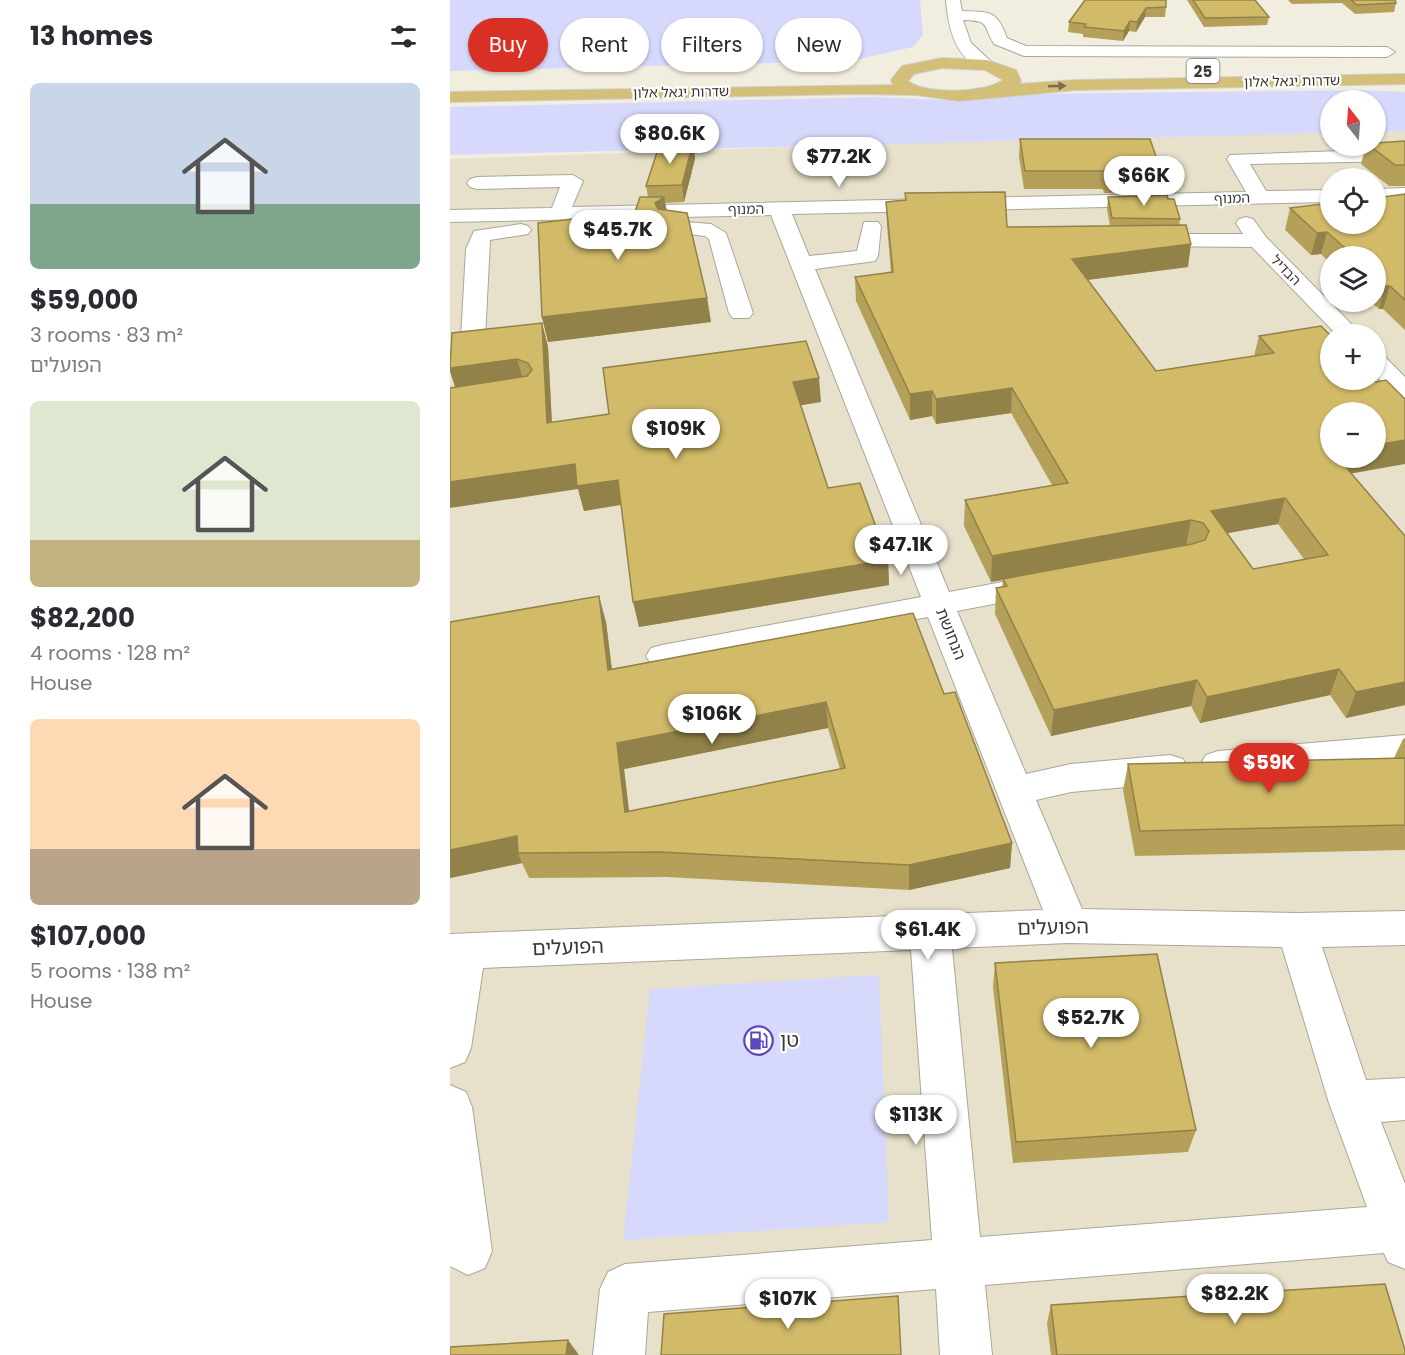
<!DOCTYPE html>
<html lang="en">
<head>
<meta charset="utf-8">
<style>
  body { margin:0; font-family:Poppins,"Noto Sans Hebrew",sans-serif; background:#f2f2f3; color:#2b2b33; height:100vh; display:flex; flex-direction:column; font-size:22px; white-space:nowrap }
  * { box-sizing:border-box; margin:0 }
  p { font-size:20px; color:#7c7c81 }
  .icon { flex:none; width:33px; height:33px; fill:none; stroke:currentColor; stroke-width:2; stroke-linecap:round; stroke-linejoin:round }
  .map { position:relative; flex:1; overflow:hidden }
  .side { display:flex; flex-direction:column; background:#fff; width:450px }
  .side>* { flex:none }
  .banner { position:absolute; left:18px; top:18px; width:570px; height:54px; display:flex; gap:12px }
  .needle { width:39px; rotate:343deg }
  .fabs { position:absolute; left:870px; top:90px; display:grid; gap:12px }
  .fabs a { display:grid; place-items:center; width:66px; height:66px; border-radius:50%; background:#fff; box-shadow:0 2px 4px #0004; font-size:30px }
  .price { position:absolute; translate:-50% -51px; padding:0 14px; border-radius:21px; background:#fff; color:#222; font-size:20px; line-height:39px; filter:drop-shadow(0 2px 3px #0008) }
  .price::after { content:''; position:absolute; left:50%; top:36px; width:18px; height:14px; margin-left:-9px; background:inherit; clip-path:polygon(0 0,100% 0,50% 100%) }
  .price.selected { background:#d93025; color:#fff }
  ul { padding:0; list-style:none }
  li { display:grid; align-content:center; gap:12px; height:318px; padding:0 30px }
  li span { display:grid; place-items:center; height:186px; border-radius:9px; color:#555 }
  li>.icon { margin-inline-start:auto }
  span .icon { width:108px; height:108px; fill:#fffc; stroke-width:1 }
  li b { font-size:26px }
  h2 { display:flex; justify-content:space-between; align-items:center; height:72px; padding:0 30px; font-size:26px }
  .tag { padding:0 21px; border-radius:27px; background:#fff; box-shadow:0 2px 4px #0004; font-size:21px; line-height:54px }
  .tag.selected { background:#d93025; color:#fff }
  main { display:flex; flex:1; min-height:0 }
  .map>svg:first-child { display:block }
  .built { fill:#e7e1cb; fill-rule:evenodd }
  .green { fill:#d7d9fc }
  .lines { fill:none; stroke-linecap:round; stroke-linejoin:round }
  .minor-casing { stroke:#aaa698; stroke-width:2 }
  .highway-casing { stroke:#d0cfce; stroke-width:2 }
  .minor { fill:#fff; fill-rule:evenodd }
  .highway { fill:#d3bf78; fill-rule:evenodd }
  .wall { fill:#b4a059; fill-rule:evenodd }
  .shaded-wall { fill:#928249 }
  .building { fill:#d1ba68; stroke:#928249; stroke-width:1.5; fill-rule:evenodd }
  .oneway { fill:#776e4e }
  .labels { text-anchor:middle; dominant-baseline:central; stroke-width:4.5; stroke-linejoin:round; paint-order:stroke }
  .far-street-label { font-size:14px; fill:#3a3832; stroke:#fff }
  .shield { fill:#fff; stroke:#757470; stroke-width:1.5 }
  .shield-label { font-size:15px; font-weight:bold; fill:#3a3832 }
  .street-label { font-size:16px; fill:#3a3832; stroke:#fff }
  .near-street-label { font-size:20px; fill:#3a3832; stroke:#fff }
  .near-poi-label { font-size:20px; fill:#3a3832; stroke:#fff; text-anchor:start }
</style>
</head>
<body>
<main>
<section class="side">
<h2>13 homes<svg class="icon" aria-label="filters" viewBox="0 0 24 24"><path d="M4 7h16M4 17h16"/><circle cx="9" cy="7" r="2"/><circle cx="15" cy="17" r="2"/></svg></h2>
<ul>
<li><span style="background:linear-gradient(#c9d6e8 65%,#7fa58c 0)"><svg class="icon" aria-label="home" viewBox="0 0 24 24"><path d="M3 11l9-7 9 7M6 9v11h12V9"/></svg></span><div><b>$59,000</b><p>3 rooms · 83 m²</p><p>הפועלים</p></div></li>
<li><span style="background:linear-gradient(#dfe7d0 75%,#c2b280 0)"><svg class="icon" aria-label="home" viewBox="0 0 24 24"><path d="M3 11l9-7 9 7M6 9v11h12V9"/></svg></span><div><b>$82,200</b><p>4 rooms · 128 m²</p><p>House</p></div></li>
<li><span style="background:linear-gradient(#ffd9b3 70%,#b9a48a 0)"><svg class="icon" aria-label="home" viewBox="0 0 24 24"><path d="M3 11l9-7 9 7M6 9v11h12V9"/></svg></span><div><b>$107,000</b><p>5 rooms · 138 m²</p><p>House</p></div></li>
</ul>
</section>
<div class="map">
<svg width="955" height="1355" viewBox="0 0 955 1355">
  <rect width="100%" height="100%" fill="#f2eedf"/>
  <path class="built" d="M955,126v1229h-955v-1196l880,-31v18h46v-19zM880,178h46v46h-46zM880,256h46v46h-46zM880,334h46v46h-46zM880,412h46v46h-46z"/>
  <path class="green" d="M0,0h470l3,35 -10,12 -63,14 -400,10z
    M914,90l41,2v39l-29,1v-32h-46v33l-880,22v-48l425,-10 74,3 85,-6z
    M429,975l10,247 -266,18 27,-251z"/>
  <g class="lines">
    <defs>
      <path id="minor" d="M496,0h14l2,11c28,1 35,-1 45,27l19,8 361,1 8,5 -8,5 -363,-1 -30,-12c-12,-20 -3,-23 -31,-24l8,23 24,22 -8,5c-32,-8 -39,-43 -41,-70z
        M951,149l4,1v10l-4,1 -151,3 16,27 64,-1v12l-538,12 17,42 48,-5 7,-29h14l3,4 -3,30 -3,5 -60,8 134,323 91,-17 11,3 4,7 -4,7 -11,3 -83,16 69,163 45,-10 99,-9 13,4 5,10 -5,10 -13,4 -99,9 -35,8 46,109 215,4 108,-2v34l-83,2 44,133 39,-2v42l-24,2 24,62v85l-17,-7 -4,-9 -399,32 7,70h-52l-4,-66 -288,23 -3,43h-52l7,-66 8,-17 17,-8 307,-24 -21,-290 -428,18 -12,80 -6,14 -15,6v-134l593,-24 -115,-293 -266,50 -11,-3 -5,-8 5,-8 11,-3 259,-48 -150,-382 -321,7v-12l102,-2 8,-21 -83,2 -7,-2 -3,-4 3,-4 7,-2 96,-2 10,6 -11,26 674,-15 -19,-33 3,-4zM619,943l213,4 47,156 38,104 -387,30 -28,-289z
        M955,188v12l-29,1v-12z
        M796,217l7,2 13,18 95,97h-25l-84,-87 -107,-1 -8,-1 -3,-5 3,-5 8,-1h98l-7,-11 3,-4z
        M221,221l40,3 15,9 27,80 -4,5h-16l-4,-5 -20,-74 -4,-3 -41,-5 -3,-4 3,-4z
        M71,224l7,2 3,4 -3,4 -38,6 -5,99 -4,5 -8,2 -8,-2 -4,-5 5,-90 8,-18z
        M926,355l9,2 20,20v23l-9,-3 -20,-21z
        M955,735v26l-187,18 -12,-4 -6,-10 6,-10 12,-4z
        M0,1085l16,7 6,15 20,144 -7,17 -17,7 -18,-9z"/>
      <path id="highway" d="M492,58l45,2 29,10 5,11 -2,3 57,-4 329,-6v10l-329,6 -117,11 -43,-6 -60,-1 -406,8v-10l443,-7 -2,-5 11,-14zM492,68l43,2 18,10c-18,13 -78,15 -95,1l6,-7z"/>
    </defs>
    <use href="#minor" class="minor-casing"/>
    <use href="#highway" class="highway-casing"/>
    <use href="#minor" class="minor"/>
    <use href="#highway" class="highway"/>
  </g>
  <path class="wall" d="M635,0l81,7 -1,10h-20l-9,15 -7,-1 -6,10 -40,-4v-3l-15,-2 1,-10z
    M737,0h68l14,17 -2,8 -63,2z
    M838,0h107l1,3 -2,9 -39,2 -13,-11 -50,1z
    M570,139l142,35 -2,18 -56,1 -1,-4h-79l-5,-32z
    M955,141v45h-16l-28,-22 5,-18h10z
    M243,143l2,16 -11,43 -19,1 2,7 40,88 4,24 -163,20 -6,-25 106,-120 -2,-11z
    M455,193l102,34 103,-1 -3,-17 1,-12 60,2 12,20 -1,7 9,41 -100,13 68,91 98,-15 5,-20 62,-10 31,148 53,231 -59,13 -16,-23 -130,28 -9,-17 -140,30 -56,-122 1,-26 6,-1 1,-7 -12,2 -27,-56 1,-26 87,-15 -41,-72 -75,11 -4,-8 -22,4 -54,-119 -1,-24 36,-4 -4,-48 -1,-23 19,-2zM828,524l26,35 -51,10 -26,-36z
    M955,194v136l-22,-21h-4l-8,-7h5v-46h-46v7l-9,-9 -10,1 -26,-25 5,-22z
    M92,323l6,24 4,75 269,-20 -20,3 27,83 60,72 1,25 -250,42 -18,-122 -37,6 -6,-22 -123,-102 -5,-16z
    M156,622l6,47 332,25 68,149 -2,25 -101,22 -242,-13 -138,1 -7,-15 -72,15zM378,728l12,41 -211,42 -5,-42z
    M955,738v112l-270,6 -12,-66 5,-26 266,-6 9,-19z
    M545,963l201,167 -8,22 -175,11 -20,-176z
    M601,1305l354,50h-354l-4,-32z"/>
  <path class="shaded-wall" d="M696,8l-1,9 -9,15 1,-10z
    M680,21l-1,10 -6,10 1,-10z
    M243,143l2,16 -11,43 -2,-17z
    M214,197l4,22 -9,7 -4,-23z
    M877,232l-6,22 -10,1 6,-22z
    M741,244l-3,23 -118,15 2,-23z
    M935,286h5l-7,23h-4z
    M257,298l4,24 -163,20 -6,-25z
    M92,323l6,24 5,100 -6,-24z
    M67,359l7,24 -67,9 -7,-21v-3z
    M369,378l2,24 -25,4 -3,-24z
    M562,388l-1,25 -75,11v-25z
    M482,391v25l-22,4v-26z
    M955,440v24l-79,14 6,-20h44v-13z
    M125,464l43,16 6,24 -40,7 -6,-22 -128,19v-26z
    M835,498l-7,26 -71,13 4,-26z
    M741,520l-5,26 -195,36 1,-26z
    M438,560l1,25 -250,42 -6,-25z
    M149,596l7,26 9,74 -7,-26z
    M889,669l-9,26 -130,28 7,-26z
    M747,680l-6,26 -140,30 3,-26z
    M955,682v23l-59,13 10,-26z
    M376,702l2,26 -204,41 8,68 -7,-25 -8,-69z
    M67,836l1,17 4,10 -72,15v-28z
    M562,843l-2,25 -101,22v-25z
    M118,1340l11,15h-13z"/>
  <path class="building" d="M635,0h81v7l-20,1 -9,14 -7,-1 -6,10 -40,-4 2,-3 -17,-2z
    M743,0h62l14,17 -64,1z
    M901,0h44l1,3 -39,2z
    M570,139h130l12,35 -56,1 -1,-4h-80z
    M955,141v24h-10l-25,-19h6v-3z
    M210,143h33l-11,42 -36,1z
    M555,192l2,35 179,-2 5,19 -119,15 84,112 118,-18 -15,-17 62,-10 9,9v45h44l2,2 10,-2 19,19v41l-29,5v-33h-46v46h8l67,78v146l-49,10 -17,-23 -132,28 -10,-17 -143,30 -58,-122 11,-2 -4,-7 189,-35 13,-4 4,-9 -6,-8 -12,-3 -199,36 -27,-56 103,-17 -56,-95 -76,11 -4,-8 -22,3 -55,-117 38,-5 -7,-70 20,-2 -1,-7zM835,498l43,57 -75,14 -42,-58z
    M955,194v106l-15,-14h-5l-9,-9v-21h-22l-27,-24 -10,1 -27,-25 40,-5v21h46v-26z
    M717,195l1,4h6l6,20 -68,-1 -4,-21z
    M190,197h24l-9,6 3,6 29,4 20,85 -165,19 -4,-94 97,-11z
    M92,323l5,100 62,-9 -6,-46 203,-27 13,37 -26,4 35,106 32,-5 28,77 -255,42 -15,-122 -41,6 -2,-22 -125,18v-94l77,-12 5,-6 -4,-7 -11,-4 -67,9 2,-35z
    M149,596l9,74 305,-57 31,81 11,-2 57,151 -103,22 -249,-13 -142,1 -1,-17 -67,14v-228zM376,702l19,66 -220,44 -8,-69z
    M955,758v67l-265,6 -12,-67z
    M707,954l39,176 -180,12 -21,-179z
    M935,1284l20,66v5h-348l-6,-50z
    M448,1296l3,59h-240l3,-41z
    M118,1340l-2,15h-116v-8z"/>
  <defs><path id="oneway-solid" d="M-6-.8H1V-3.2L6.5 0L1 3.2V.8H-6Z" transform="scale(1.5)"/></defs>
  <use class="oneway" href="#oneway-solid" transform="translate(607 86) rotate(-2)"/>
  <defs>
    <symbol id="fuel-ring" viewBox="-11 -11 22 22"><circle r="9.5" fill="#fff" stroke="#5949c1" stroke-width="1.5"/><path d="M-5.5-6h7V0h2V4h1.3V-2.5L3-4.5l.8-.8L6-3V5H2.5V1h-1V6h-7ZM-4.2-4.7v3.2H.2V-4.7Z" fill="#5949c1"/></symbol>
  </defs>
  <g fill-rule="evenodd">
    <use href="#fuel-ring" x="292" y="1024" width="33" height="33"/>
  </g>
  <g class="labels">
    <g class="far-street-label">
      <text transform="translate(842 81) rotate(-1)">שדרות יגאל אלון</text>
      <text transform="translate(231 92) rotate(-1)">שדרות יגאל אלון</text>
      <text transform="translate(782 198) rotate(-2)">המנוף</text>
      <text transform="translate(296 209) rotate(-1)">המנוף</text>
      <text transform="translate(836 270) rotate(46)">הבדיל</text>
    </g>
    <rect class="shield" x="736.5" y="59" width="33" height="24" rx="4.5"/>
    <g class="shield-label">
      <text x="753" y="71">25</text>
    </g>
    <g class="street-label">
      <text transform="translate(501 634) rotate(68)">הנחושת</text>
    </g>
    <g class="near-street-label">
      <text transform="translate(603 927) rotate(-1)">הפועלים</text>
      <text transform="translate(118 947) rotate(-2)">הפועלים</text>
    </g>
    <g class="near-poi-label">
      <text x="330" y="1040">טן</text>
    </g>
  </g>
</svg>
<div class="fabs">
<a><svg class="needle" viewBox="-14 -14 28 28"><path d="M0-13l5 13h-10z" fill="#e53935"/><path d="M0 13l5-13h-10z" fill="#7c7c81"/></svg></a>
<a><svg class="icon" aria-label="locate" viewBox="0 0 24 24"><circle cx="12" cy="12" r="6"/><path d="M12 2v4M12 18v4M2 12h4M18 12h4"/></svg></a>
<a><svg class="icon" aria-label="layers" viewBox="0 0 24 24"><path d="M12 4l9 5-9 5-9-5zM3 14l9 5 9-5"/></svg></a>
<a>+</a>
<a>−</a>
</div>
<b class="price" style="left:220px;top:165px">$80.6K</b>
<b class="price" style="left:389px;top:188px">$77.2K</b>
<b class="price" style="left:694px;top:207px">$66K</b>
<b class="price" style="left:168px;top:261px">$45.7K</b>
<b class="price" style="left:226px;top:460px">$109K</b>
<b class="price" style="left:451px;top:576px">$47.1K</b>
<b class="price" style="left:262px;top:745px">$106K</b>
<b class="price selected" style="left:819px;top:794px">$59K</b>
<b class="price" style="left:478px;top:961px">$61.4K</b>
<b class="price" style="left:641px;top:1049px">$52.7K</b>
<b class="price" style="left:466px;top:1146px">$113K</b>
<b class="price" style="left:785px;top:1325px">$82.2K</b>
<b class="price" style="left:338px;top:1330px">$107K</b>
<div class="banner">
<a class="tag selected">Buy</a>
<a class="tag">Rent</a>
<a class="tag">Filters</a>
<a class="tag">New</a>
</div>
</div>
</main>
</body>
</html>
